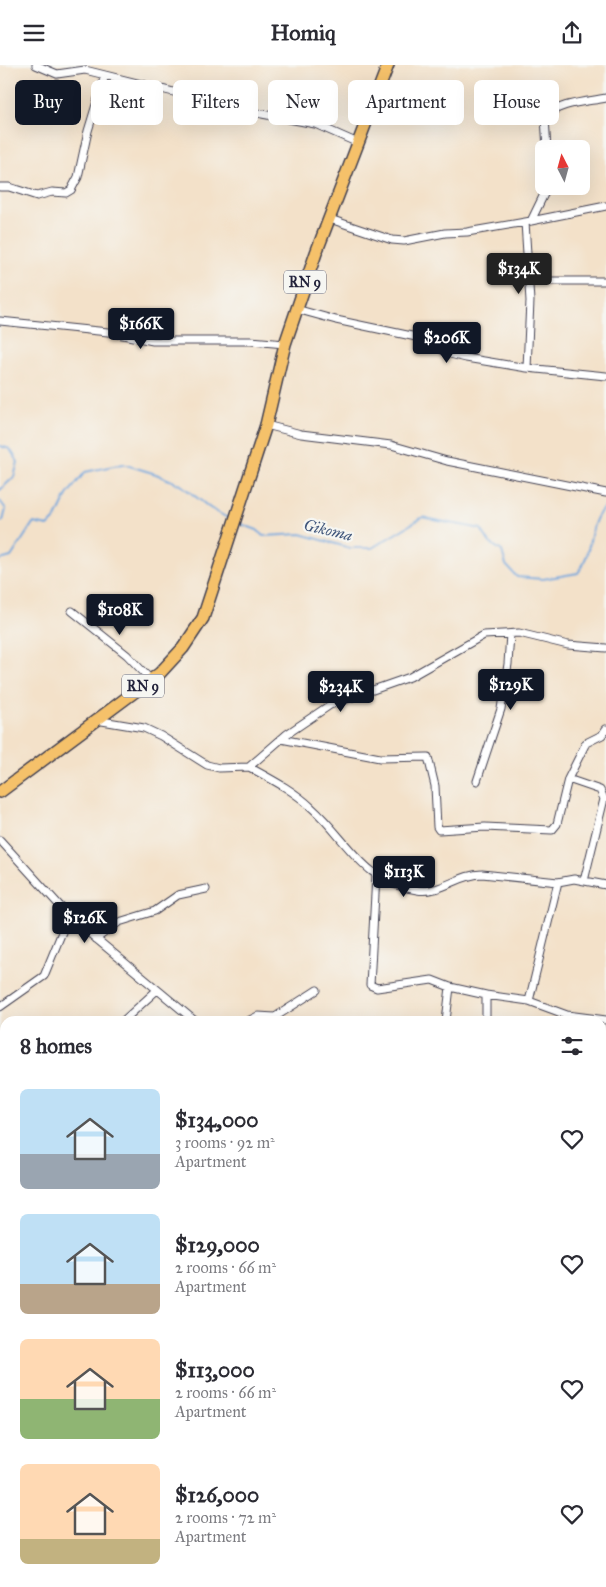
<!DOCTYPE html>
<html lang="en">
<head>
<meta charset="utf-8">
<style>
  body { margin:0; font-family:"IM FELL Great Primer",serif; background:#f2f2f3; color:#2b2b33; height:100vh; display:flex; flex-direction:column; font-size:19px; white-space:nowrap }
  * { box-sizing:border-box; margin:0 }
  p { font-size:16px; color:#7c7c81 }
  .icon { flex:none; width:28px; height:28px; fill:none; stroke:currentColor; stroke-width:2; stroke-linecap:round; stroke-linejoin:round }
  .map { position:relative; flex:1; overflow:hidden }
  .details { position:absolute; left:0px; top:951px; width:606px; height:571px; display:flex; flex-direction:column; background:#fff; border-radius:15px 15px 0 0; box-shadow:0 5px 20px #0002 }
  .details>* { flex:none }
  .banner { position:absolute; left:15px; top:15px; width:576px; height:45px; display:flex; gap:10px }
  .needle { width:32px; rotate:354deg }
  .controls { position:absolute; left:535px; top:75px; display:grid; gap:10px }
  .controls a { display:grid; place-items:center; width:55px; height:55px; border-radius:8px; background:#fff; box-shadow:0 5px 20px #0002; font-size:25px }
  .price { position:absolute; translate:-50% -42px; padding:0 11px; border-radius:5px; background:#111827; color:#fff; font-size:16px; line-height:32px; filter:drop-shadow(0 1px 2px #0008) }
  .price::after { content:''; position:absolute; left:50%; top:30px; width:15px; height:11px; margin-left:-8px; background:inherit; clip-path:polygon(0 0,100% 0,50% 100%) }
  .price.active { background:#222; color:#fff }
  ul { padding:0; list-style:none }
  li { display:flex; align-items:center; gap:15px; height:125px; padding:0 20px }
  li span { display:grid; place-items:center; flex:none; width:140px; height:100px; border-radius:8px; color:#555 }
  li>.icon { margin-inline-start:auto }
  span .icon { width:60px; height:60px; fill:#fffc; stroke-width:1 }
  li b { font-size:21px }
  h2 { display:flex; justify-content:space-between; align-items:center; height:60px; padding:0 20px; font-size:21px }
  .pill { padding:0 18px; border-radius:8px; background:#fff; box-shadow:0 5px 20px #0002; font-size:18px; line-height:45px }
  .pill.active { background:#111827; color:#fff }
  header { display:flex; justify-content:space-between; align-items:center; height:65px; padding:0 20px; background:#fff; font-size:22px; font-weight:700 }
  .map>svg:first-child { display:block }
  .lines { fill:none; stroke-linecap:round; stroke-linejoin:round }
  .stream { stroke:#6da4dc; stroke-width:2 }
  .street-casing { stroke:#413f50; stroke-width:9 }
  .primary-casing { stroke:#413f50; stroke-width:14 }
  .street { stroke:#fff; stroke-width:7 }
  .primary { stroke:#f5c16b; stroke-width:11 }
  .labels { text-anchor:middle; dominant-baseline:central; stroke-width:4.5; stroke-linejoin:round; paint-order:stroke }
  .shield { fill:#f6f6f2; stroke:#626272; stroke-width:1 }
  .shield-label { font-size:14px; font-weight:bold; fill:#22223b }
  .water-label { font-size:16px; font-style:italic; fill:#40567b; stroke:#f6f6f2 }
</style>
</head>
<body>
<header><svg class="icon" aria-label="menu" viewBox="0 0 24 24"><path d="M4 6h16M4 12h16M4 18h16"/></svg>Homiq<svg class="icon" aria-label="share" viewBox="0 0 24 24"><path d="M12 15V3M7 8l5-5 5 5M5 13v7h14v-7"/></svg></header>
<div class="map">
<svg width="606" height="1522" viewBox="0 0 606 1522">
  <rect width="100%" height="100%" fill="#f6f6f2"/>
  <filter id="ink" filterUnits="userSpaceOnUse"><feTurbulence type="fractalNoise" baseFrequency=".02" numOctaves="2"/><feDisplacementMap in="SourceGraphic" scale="10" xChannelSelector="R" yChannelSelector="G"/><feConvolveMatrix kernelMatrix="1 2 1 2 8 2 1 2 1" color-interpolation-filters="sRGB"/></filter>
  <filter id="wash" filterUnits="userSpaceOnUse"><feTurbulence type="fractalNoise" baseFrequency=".0096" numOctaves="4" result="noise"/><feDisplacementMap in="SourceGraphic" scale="20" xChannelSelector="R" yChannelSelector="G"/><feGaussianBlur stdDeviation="1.12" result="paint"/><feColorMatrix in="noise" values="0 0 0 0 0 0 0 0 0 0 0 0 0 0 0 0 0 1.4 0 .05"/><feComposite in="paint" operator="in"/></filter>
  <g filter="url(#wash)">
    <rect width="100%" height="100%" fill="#f3e1c9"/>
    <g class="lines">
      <path class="stream" d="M0,381l10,3 8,13 -4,15 -14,13
        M0,436l6,8 -3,12 -3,1
        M238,458l19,7 7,6 37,-2 49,14h22l51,-31c19,6 39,7 58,12l9,14 12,8 4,14 11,12 26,2 35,-6c16,-21 8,-50 28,-67
        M0,495l11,-3 22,-34 15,3 8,-8 11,-23 18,-23 38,-8 33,10 25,11 29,23 21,12"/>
    </g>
  </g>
  <g filter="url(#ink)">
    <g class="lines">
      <defs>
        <path id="street" d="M36,0l21,9 28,-4 177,44 53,10 43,19
          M547,84l-2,-31c13,-16 42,-16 61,-20
          M0,122h9l28,9 15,-4 14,1 5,-3 7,-13 10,-46 17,-56
          M330,154l62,21 12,1 41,-8 22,-1 64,-11 75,-15
          M531,156l17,-35
          M525,157l5,79 -3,67
          M529,216h77
          M296,244l40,11 85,18 29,16 16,4 61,10 79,8
          M0,256l108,11 45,9h98l34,3
          M266,360l35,9 90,11 56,16 159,32
          M72,546l55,44 24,25
          M96,655l48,8 17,8 46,29 12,3 30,-1 38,-33 43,-29 80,-28 74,-42 35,-2 49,12 38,3
          M281,674l99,19 48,-1 7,29 2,41 2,3 46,-3 67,3 5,-6 11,-45 32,11 4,9 -20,82
          M249,702c22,12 44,23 63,41 36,32 51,75 105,82 24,4 42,-16 65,-16l76,8 16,-3 32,6
          M568,714l18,-36 16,-8 4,-6
          M477,716l24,-72 7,-45 2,-30
          M0,775l70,77 125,104
          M376,811l-6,109 7,3 55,-8 18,7 36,8v26
          M558,817l-29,119 38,14 -3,6
          M96,874l23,-17 36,-11 23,-16 28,-6
          M486,930l43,6
          M0,942l44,-31 25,-61
          M567,950l39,5
          M123,956l34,-31
          M248,956l10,-5 17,1 42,-27
          M446,956l4,-34
          M601,1001l5,-17
          M0,1010l5,9
          M601,1053l5,1
          M601,1101l5,1
          M0,1166l5,6
          M601,1238l5,2
          M0,1260l5,2
          M601,1344l5,1
          M0,1369l5,2
          M7,1518l14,4
          M353,1518l12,4
          M196,1522l2,-4
          M377,1522l2,-4
          M538,1522l3,-4"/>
        <path id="primary" d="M0,727l160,-119 23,-25 20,-30 63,-193 19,-81 31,-91 72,-188"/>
      </defs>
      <use href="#street" class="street-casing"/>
      <use href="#primary" class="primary-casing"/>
      <use href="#street" class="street"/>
      <use href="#primary" class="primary"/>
    </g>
  </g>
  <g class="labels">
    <g class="shield">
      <rect x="284" y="205.5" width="42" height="23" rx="4"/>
      <rect x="122" y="609.5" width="42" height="23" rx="4"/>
    </g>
    <g class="shield-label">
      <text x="305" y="217">RN 9</text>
      <text x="143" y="621">RN 9</text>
    </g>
    <g class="water-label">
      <text transform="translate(328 465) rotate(13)">Gikoma</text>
    </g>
  </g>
</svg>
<div class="controls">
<a><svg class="needle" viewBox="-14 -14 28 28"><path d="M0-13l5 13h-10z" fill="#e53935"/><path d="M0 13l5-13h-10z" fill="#7c7c81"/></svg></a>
</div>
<b class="price active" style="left:519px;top:230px">$134K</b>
<b class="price" style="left:141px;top:285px">$166K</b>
<b class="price" style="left:447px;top:299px">$206K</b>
<b class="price" style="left:120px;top:571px">$108K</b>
<b class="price" style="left:511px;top:646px">$129K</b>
<b class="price" style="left:341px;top:648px">$234K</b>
<b class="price" style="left:404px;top:833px">$113K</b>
<b class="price" style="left:85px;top:879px">$126K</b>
<div class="banner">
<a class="pill active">Buy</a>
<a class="pill">Rent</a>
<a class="pill">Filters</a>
<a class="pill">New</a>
<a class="pill">Apartment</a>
<a class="pill">House</a>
</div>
<section class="details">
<h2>8 homes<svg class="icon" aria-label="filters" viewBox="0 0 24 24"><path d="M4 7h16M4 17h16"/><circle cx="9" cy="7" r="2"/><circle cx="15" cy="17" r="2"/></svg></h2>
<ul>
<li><span style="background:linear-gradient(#bfe0f5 65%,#9aa5b1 0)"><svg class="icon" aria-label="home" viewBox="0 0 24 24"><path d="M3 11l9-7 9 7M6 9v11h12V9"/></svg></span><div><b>$134,000</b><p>3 rooms · 92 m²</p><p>Apartment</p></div><svg class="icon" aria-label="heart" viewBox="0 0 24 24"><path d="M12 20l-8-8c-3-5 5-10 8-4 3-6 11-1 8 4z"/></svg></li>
<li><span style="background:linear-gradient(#bfe0f5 70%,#b9a48a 0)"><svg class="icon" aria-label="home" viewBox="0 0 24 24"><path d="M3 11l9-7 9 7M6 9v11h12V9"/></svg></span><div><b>$129,000</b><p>2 rooms · 66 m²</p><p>Apartment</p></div><svg class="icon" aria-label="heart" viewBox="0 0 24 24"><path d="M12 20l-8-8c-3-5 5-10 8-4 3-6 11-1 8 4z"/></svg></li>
<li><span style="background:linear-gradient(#ffd9b3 60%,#8fb573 0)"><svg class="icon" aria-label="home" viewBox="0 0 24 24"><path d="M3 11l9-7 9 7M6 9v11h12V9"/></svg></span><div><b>$113,000</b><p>2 rooms · 66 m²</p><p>Apartment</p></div><svg class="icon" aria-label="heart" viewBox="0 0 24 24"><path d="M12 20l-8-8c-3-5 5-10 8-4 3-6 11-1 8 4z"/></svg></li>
<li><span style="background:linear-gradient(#ffd9b3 75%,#c2b280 0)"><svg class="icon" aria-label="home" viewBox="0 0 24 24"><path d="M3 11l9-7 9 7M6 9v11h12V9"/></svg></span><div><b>$126,000</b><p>2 rooms · 72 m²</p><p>Apartment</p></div><svg class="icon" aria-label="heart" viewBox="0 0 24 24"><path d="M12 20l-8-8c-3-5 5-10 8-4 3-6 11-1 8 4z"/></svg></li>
</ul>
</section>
</div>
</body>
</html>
